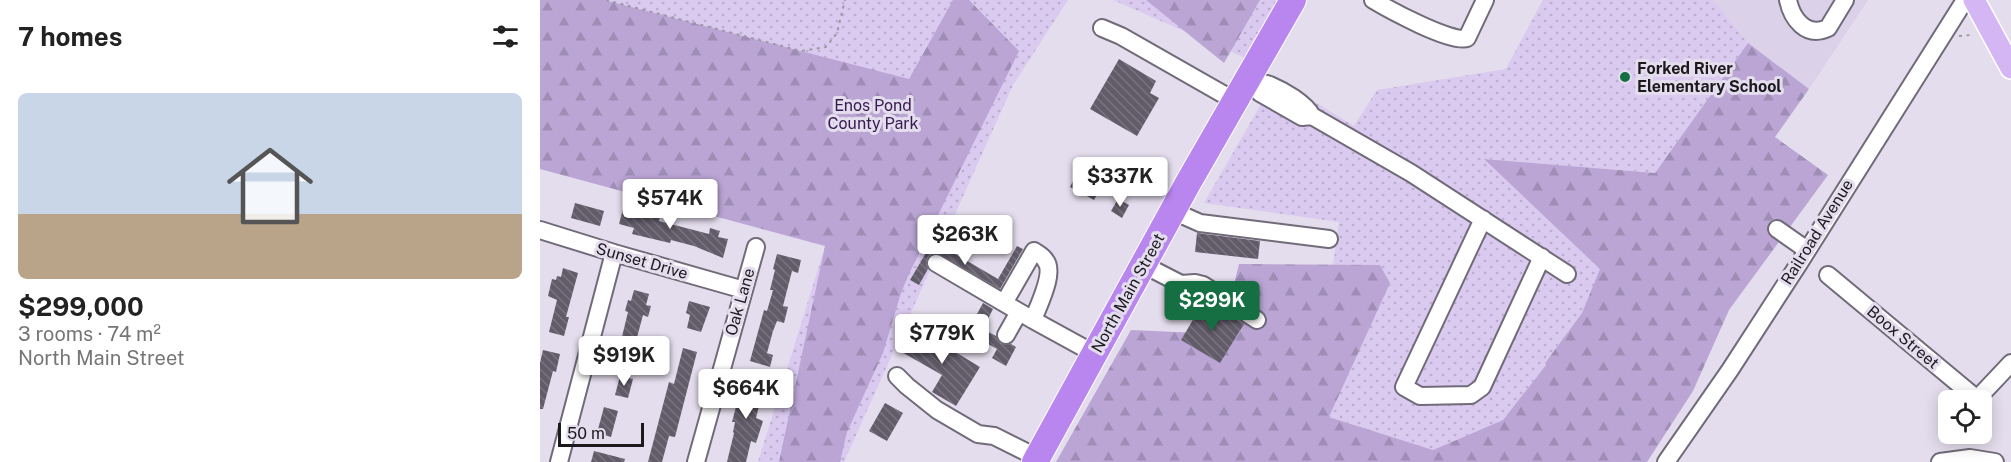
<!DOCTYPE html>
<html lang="en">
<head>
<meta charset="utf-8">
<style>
  body { margin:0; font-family:"Public Sans",sans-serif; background:#f2f2f2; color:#222; height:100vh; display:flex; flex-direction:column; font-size:22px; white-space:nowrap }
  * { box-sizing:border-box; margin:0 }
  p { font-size:20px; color:#767676 }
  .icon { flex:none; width:33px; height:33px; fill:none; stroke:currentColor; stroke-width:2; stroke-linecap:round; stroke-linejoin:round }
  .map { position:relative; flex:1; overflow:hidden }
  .details { display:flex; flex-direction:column; background:#fff; width:540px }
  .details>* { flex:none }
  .buttons { position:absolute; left:1398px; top:390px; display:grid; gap:12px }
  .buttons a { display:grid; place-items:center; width:54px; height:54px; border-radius:9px; background:#fff; box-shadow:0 3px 15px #0003; font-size:30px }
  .scale { position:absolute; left:18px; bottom:15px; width:86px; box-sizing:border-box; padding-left:6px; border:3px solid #1b181e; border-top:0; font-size:16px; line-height:21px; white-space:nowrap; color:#1b181e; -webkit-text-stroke:4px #e4dded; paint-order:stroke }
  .price { position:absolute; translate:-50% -51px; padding:0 14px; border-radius:6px; background:#fff; color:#222; font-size:20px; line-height:39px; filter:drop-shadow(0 2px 3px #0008) }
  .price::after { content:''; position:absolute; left:50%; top:36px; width:18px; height:14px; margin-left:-9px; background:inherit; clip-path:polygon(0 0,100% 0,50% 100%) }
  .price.current { background:#156f42; color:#fff }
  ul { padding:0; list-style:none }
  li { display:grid; align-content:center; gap:12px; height:318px; padding:0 18px }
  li+li { border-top:2px solid #e0e0e0 }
  li span { display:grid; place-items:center; height:186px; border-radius:9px; color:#555 }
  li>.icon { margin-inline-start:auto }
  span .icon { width:108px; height:108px; fill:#fffc; stroke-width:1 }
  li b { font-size:26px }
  h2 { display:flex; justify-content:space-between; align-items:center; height:72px; padding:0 18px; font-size:26px }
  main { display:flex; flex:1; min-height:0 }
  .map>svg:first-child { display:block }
  .built { fill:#dbd1e8 }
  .grass { fill:url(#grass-dots) }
  .forest { fill:url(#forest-firs) }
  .building { fill:url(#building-back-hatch) }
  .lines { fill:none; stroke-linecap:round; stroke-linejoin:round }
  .minor-casing { stroke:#716b79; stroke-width:20 }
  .major-casing { stroke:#fff; stroke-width:24 }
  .highway-casing { stroke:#fff; stroke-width:28 }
  .path { stroke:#9e98a5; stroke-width:2; stroke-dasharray:3 4.5; stroke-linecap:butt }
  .minor { stroke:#fff; stroke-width:16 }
  .major { stroke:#d5b6f5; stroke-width:21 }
  .highway { stroke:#b985ee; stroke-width:26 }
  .poi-dot { fill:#156f42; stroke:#e4dded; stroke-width:2 }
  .labels { text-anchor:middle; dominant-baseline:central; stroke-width:6; stroke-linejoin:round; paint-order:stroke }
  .poi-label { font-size:16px; font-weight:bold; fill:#1b181e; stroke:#e4dded; text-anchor:start }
  .park-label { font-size:16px; fill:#371951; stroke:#e4dded }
  .street-label { font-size:16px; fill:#1b181e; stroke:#e4dded }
</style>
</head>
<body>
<main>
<section class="details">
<h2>7 homes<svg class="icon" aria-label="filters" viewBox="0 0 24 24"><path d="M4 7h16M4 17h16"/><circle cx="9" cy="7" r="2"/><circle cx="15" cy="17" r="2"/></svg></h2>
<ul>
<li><span style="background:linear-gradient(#c9d6e8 65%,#b9a48a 0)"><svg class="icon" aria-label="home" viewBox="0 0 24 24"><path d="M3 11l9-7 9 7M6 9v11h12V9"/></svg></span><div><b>$299,000</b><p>3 rooms · 74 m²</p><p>North Main Street</p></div></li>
</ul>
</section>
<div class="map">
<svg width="1471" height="462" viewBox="0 0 1471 462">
  <defs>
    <pattern id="grass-dots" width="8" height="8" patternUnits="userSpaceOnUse" patternTransform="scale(1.5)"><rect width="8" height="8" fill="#dbcaf0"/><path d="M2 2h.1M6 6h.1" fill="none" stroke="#bbadcd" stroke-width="1.8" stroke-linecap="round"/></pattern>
    <pattern id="forest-firs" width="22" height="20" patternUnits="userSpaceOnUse" patternTransform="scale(1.5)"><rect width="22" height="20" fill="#baa5d4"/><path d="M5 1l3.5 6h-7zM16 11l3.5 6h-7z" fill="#9f8db6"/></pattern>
    <pattern id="building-back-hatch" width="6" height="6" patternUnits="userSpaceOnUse" patternTransform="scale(1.5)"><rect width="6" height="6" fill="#625c6a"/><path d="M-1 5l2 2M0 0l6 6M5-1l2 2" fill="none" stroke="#78747e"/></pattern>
  </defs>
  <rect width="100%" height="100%" fill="#e4dded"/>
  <path class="built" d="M1003,0h325l-59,89 -61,-46 -240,22z"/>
  <path class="grass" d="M0,0h528l-55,85 -169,377h-86l75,-241z
    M573,0h180l-36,63z
    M1003,0h170l35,43 -93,130 -170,-14 116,110 -19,44 -37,49 1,3 -43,55 -70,30 -104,-33 60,-133 -9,-19h-47l6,-43 -135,-19 72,-125 78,48 23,-36 129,-21z"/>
  <path class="forest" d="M0,0h64l305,79 44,-79h16l50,51 -112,227 -7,18 -17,57 -36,79 -7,30h-61l46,-216 -285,-77z
    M606,0h114l-36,63z
    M1208,43l61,46 -34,48 53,38 -99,135 -36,81 -46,71h-591l75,-132 91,4 17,-70 141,1 10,18 -61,134 104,33 70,-30 43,-55 -1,-2 37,-50 18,-44 -116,-110 171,14z"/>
  <path class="building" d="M579,59l37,22 -6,12 9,5 -22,38 -47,-27z
    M535,177l24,14 -5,9 -24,-13z
    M578,199l11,6 -7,13 -11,-7z
    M109,202l14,3 -4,16 50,13 1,-6 10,3 -2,6 10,2 -5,19 -29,-12 -23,-6 -1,3 -38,-9 2,-6 -15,-4 4,-15 6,2 2,-7 16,4z
    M35,203l29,8 -4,15 -29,-8z
    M657,233l63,8 -2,18 -63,-7z
    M393,241l65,38 19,-33 6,3 -23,40 -63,-36 -7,1 -3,4 -1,6 2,5 -9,16 -9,-5z
    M237,254l24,6 -3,13 -6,-2 -9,35 5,1 -4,16 -7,-2 -4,10 -6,22 6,2 -3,12 -20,-6 14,-51 3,1 6,-21h-3l5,-20 -2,-1z
    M23,268l15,5 -12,44h3l-5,19 -15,-4 8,-32 -9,-4 4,-17 4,1 1,-4 4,1z
    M94,290l15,4 -3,11 5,1 -3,11 -5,-2 -11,41 -14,-3 10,-41 -3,-1 3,-11 3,1z
    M149,301l21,6 -9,25 -14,-4 3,-13 -4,-2z
    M664,301l40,23 -24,39 -39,-23z
    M443,303l10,6 -10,20 13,7 5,8h10l5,3 -10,19 -14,-8 5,-9 -30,-17z
    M374,327l66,40 -24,39 -24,-14 10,-17 -42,-24z
    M143,348l14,4 -22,85 -6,-1 -7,26h-14l21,-80 5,2z
    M3,350l17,4 -4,18 -3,-1 -10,38h-3v-46z
    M80,376l13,3 -5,19 -13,-3z
    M204,376l21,6 -9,36 7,3 -7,22 -5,-2 -5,21h-19l7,-29 -1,-1 2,-10h-3z
    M345,403l18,10 -16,28 -18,-10z
    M64,407l14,4 -7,26 -14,-4z
    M54,451l31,8 -1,3h-33z"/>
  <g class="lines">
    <defs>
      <path id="minor" d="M833,0c15,9 79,44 94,38l18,-38
        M1248,0c4,19 18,38 40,28l17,-28
        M562,28l19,8 114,65
        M708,79c9,5 15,3 22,6 14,6 35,18 42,31l-10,1 -42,-24 -2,-9
        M772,116l99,57 156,101
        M633,211l27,12 129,16
        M943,219l-79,168 16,9 51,-1 11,-8 60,-130
        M1237,229l30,21
        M0,230l74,23 130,37
        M396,263l97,57 62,34
        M604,265l37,19 14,-1 8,2 54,35
        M1288,275l149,124 34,-36
        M464,303l30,-52c3,2 9,5 11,9 11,12 -7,46 -12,60
        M466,335l13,-23
        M357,376l10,10 30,24 41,24 16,2 44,22
        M19,462l55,-209
        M156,462l60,-215
        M1126,462l64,-92 68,-105 167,-265
        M1400,462l30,-4 25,4"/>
      <path id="major" d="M1434,0l37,68"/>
      <path id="highway" d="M495,462l153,-279 105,-183"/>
    </defs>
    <use href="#minor" class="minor-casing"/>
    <use href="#major" class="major-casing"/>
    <use href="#highway" class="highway-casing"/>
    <path class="path" d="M66,0l195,51 25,-4 11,-14 8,-33
      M1419,36l12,-1 2,-2"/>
    <use href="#minor" class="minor"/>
    <use href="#major" class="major"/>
    <use href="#highway" class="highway"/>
  </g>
  <circle class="poi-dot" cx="1085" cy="77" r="6"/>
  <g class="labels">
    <g class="poi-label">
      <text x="1097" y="68">Forked River<tspan x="1097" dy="18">Elementary School</tspan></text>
    </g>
    <g class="park-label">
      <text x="333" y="105">Enos Pond<tspan x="333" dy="18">County Park</tspan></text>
    </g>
    <g class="street-label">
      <text transform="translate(1277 232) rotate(-58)">Railroad Avenue</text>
      <text transform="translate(102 261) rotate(16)">Sunset Drive</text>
      <text transform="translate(588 293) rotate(-61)">North Main Street</text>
      <text transform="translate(200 302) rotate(-74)">Oak Lane</text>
      <text transform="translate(1363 337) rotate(40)">Boox Street</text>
    </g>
  </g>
</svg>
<div class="buttons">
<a><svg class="icon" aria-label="locate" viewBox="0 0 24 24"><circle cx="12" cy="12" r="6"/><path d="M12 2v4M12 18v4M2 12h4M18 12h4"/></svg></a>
</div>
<div class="scale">50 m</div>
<b class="price" style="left:580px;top:208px">$337K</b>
<b class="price" style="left:130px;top:230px">$574K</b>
<b class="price" style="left:425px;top:266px">$263K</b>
<b class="price current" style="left:672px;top:332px">$299K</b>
<b class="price" style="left:402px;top:365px">$779K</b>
<b class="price" style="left:84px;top:387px">$919K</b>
<b class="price" style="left:206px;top:420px">$664K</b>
</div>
</main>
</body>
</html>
